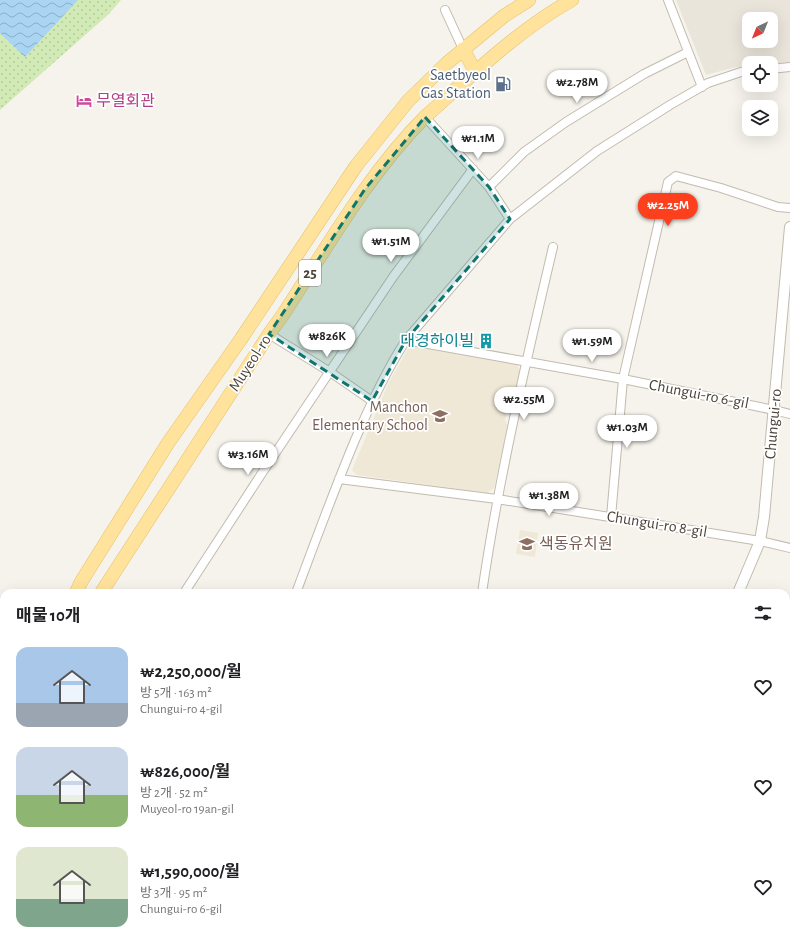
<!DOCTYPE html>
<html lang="ko">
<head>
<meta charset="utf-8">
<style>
  body { margin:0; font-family:"Alegreya Sans","Noto Sans KR",sans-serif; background:#f2f2f2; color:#202124; height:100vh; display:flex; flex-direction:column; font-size:15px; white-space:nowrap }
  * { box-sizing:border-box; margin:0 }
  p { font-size:13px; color:#757577 }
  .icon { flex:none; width:22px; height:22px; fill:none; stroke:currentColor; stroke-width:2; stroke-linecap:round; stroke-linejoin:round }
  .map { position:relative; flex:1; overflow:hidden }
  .drawer { position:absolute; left:0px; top:589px; width:790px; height:356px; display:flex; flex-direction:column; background:#fff; border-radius:12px 12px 0 0; box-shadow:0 4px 16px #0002 }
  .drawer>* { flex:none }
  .needle { width:26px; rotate:223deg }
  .buttons { position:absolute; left:742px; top:12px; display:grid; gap:8px }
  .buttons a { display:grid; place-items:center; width:36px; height:36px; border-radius:8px; background:#fff; box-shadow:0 4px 16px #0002; font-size:20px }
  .price { position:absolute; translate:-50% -34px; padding:0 9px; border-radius:14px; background:#fff; color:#222; font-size:13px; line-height:26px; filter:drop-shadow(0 1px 2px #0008) }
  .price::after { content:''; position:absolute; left:50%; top:24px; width:12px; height:9px; margin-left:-6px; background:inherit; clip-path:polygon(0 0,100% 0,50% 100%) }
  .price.on { background:#fc3f1d; color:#fff }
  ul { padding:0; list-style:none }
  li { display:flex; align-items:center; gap:12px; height:100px; padding:0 16px }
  li span { display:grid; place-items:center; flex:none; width:112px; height:80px; border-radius:12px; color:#555 }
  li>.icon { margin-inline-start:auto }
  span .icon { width:48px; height:48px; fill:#fffc; stroke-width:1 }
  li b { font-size:17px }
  h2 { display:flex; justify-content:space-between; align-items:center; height:48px; padding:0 16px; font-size:17px }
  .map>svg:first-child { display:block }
  .residential { fill:#eae5da; fill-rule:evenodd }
  .education { fill:#efe8d6 }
  .grass { fill:url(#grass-dots) }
  .water { fill:url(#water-waves) }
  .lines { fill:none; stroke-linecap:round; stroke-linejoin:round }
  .minor-casing { stroke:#c2bbae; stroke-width:10 }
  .tertiary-casing { stroke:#c2bbae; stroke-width:12 }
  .secondary-casing { stroke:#d6c79b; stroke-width:14 }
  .primary-casing { stroke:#e6c16a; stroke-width:14 }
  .minor { stroke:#fff; stroke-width:8 }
  .tertiary { stroke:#fff; stroke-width:10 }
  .secondary { stroke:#fff3cd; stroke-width:12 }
  .primary { stroke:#ffe39c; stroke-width:13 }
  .marked { fill:#0f766e; fill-opacity:0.2; stroke:#0f766e; stroke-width:3; stroke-dasharray:8 5; stroke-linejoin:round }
  .labels { text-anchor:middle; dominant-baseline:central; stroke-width:3.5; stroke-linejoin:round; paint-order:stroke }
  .shield { fill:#fff; stroke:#817c74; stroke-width:1 }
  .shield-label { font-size:15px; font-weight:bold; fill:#4b4439 }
  .service-label { font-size:16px; fill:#4e5e75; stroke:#fff; text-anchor:end }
  .hotel-label { font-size:16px; fill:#b23c85; stroke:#fff; text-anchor:start }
  .culture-label { font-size:16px; fill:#0d838f; stroke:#fff; text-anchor:end }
  .street-label { font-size:16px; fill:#4b4439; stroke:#fff }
  .education-label { font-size:16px; fill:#785e54; stroke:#fff; text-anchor:end }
</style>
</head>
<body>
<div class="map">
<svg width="790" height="945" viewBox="0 0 790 945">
  <defs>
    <pattern id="grass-dots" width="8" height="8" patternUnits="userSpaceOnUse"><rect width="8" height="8" fill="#d2eab5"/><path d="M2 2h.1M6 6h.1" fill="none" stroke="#b6ca9c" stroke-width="1.8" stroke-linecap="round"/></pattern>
    <pattern id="water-waves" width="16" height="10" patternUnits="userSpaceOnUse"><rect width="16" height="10" fill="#a9d4f2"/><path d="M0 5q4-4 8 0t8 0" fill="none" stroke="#8caec5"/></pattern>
  </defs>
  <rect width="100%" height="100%" fill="#f6f3ec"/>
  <path class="residential" d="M676,0h114v62l-19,2 -22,-1v3l-13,1 -30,8zM749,19h22v22h-22z"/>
  <path class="education" d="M410,345l106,18 4,7 -8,37 -5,4 -2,9 3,5 -14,63 -7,5 -130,-18 -5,-5 36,-86z
    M520,530l18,3 -3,24 -19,-3z"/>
  <path class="grass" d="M0,0h121l-12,14 -109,96z"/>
  <path class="water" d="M0,0h78l-53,57 -25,-24z"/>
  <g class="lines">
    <defs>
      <path id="minor" d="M668,0l34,87
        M445,10l18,39
        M771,69l19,-2
        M425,117l64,70 21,32
        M489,187l35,-35 42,-30 78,-48 44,-22
        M269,334l61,38 42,29
        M406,340l217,39 151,31 16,4
        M339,479l158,20 263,42 30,7
        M611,517l12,-138 45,-197 8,-6 45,12 57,19 12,1
        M184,593l78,-120 131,-196 80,-108
        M296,593c19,-51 38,-103 59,-153 15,-35 31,-69 51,-100l104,-121 87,-68 73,-46 38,-22 33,-11 8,-1
        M482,593c17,-117 44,-231 71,-346
        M786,757l4,-7
        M786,831l4,-5
        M786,895l4,-4
        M333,941l12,4
        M74,945l2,-4
        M493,945l3,-4
        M561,945v-4
        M641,945l2,-4
        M679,945l4,-4
        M742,945l3,-4"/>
      <path id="tertiary" d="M738,593l22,-52 4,-24 26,-290
        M417,945l3,-4"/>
      <path id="secondary" d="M786,687h4"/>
      <path id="primary" d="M463,49l13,24
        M76,593l5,-11 87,-139 73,-104 115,-173 52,-65 39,-38 57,-47 25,-16
        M101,593l168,-259 13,-18c44,-67 86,-142 143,-199 46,-41 93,-87 147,-117
        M0,765l4,-9"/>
    </defs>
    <use href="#minor" class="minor-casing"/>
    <use href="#tertiary" class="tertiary-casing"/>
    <use href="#secondary" class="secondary-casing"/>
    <use href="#primary" class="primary-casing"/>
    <use href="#minor" class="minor"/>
    <use href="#tertiary" class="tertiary"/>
    <use href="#secondary" class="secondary"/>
    <use href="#primary" class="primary"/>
  </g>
  <path class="marked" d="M425,117l64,70 21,32 -104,121 -34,61 -103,-67 96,-145z"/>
  <defs>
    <symbol id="fuel-bare" viewBox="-9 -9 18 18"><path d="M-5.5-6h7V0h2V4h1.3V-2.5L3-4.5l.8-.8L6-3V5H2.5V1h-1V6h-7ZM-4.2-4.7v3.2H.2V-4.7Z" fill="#5c6f8a" stroke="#fff" stroke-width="2.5" paint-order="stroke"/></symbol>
    <symbol id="hotel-bare" viewBox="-9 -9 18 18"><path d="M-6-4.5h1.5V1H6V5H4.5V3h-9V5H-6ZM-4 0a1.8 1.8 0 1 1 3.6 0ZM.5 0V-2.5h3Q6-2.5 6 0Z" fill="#d1479c" stroke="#fff" stroke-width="2.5" paint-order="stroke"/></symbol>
    <symbol id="building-bare" viewBox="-9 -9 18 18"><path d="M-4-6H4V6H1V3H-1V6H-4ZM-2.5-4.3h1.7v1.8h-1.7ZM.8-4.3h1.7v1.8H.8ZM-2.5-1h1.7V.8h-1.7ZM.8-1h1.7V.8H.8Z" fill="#0f9aa8" stroke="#fff" stroke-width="2.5" paint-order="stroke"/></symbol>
    <symbol id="school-bare" viewBox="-9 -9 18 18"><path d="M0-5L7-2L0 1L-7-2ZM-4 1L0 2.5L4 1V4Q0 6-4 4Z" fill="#8d6e63" stroke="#fff" stroke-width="2.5" paint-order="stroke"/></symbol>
  </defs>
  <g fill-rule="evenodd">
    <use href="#fuel-bare" x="492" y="73" width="22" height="22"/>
    <use href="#hotel-bare" x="73" y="90" width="22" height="22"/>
    <use href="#building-bare" x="475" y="330" width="22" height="22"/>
    <use href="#school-bare" x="429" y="405" width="22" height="22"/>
    <use href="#school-bare" x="516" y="533" width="22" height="22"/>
  </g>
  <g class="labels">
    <rect class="shield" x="299" y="260" width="22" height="26" rx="3"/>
    <g class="shield-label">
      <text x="310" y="273">25</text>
    </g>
    <g class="service-label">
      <text x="491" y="75">Saetbyeol<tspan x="491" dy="18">Gas Station</tspan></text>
    </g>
    <g class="hotel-label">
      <text x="96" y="101">무열회관</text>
    </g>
    <g class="culture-label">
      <text x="474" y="341">대경하이빌</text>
    </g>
    <g class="street-label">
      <text transform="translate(250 363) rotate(-57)">Muyeol-ro</text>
      <text transform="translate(699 394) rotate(11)">Chungui-ro 6-gil</text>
      <text transform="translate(773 424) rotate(-85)">Chungui-ro</text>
      <text transform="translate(657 524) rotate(9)">Chungui-ro 8-gil</text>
    </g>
    <g class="education-label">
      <text x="428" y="407">Manchon<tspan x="428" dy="18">Elementary School</tspan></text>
      <text x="539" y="544" text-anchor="start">색동유치원</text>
    </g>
  </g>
</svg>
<div class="buttons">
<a><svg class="needle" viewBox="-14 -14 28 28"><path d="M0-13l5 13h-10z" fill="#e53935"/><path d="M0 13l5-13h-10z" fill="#757577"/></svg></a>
<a><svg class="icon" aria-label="locate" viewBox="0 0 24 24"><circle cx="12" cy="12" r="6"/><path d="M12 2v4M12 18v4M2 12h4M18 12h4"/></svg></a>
<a><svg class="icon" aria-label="layers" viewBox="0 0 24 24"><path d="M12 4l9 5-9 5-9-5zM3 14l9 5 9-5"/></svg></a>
</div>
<b class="price" style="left:577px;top:104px">₩2.78M</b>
<b class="price" style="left:478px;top:160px">₩1.1M</b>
<b class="price on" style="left:668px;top:227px">₩2.25M</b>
<b class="price" style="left:391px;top:263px">₩1.51M</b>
<b class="price" style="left:327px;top:358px">₩826K</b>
<b class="price" style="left:592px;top:363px">₩1.59M</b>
<b class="price" style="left:524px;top:421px">₩2.55M</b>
<b class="price" style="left:627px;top:449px">₩1.03M</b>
<b class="price" style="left:248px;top:476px">₩3.16M</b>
<b class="price" style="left:549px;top:517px">₩1.38M</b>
<section class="drawer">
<h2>매물 10개<svg class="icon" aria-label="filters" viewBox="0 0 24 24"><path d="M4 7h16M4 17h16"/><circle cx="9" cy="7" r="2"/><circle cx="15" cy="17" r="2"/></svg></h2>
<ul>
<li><span style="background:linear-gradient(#a9c7e8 70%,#9aa5b1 0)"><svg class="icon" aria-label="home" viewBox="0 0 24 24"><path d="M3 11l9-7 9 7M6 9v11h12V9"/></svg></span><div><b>₩2,250,000/월</b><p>방 5개 · 163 m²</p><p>Chungui-ro 4-gil</p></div><svg class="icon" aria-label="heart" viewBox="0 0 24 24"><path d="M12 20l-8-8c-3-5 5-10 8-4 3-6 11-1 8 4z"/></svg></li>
<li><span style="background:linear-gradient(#c9d6e8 60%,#8fb573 0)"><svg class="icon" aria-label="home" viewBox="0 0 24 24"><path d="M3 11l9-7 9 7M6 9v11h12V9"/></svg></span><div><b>₩826,000/월</b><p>방 2개 · 52 m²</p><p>Muyeol-ro 19an-gil</p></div><svg class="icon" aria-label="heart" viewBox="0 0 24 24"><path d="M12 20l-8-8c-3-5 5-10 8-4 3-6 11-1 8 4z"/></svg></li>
<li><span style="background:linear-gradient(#dfe7d0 65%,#7fa58c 0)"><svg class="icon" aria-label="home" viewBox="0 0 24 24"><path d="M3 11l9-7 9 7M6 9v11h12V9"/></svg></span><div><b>₩1,590,000/월</b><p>방 3개 · 95 m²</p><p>Chungui-ro 6-gil</p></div><svg class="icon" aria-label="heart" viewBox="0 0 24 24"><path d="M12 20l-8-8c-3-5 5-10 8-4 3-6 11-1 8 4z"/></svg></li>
</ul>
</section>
</div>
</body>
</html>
